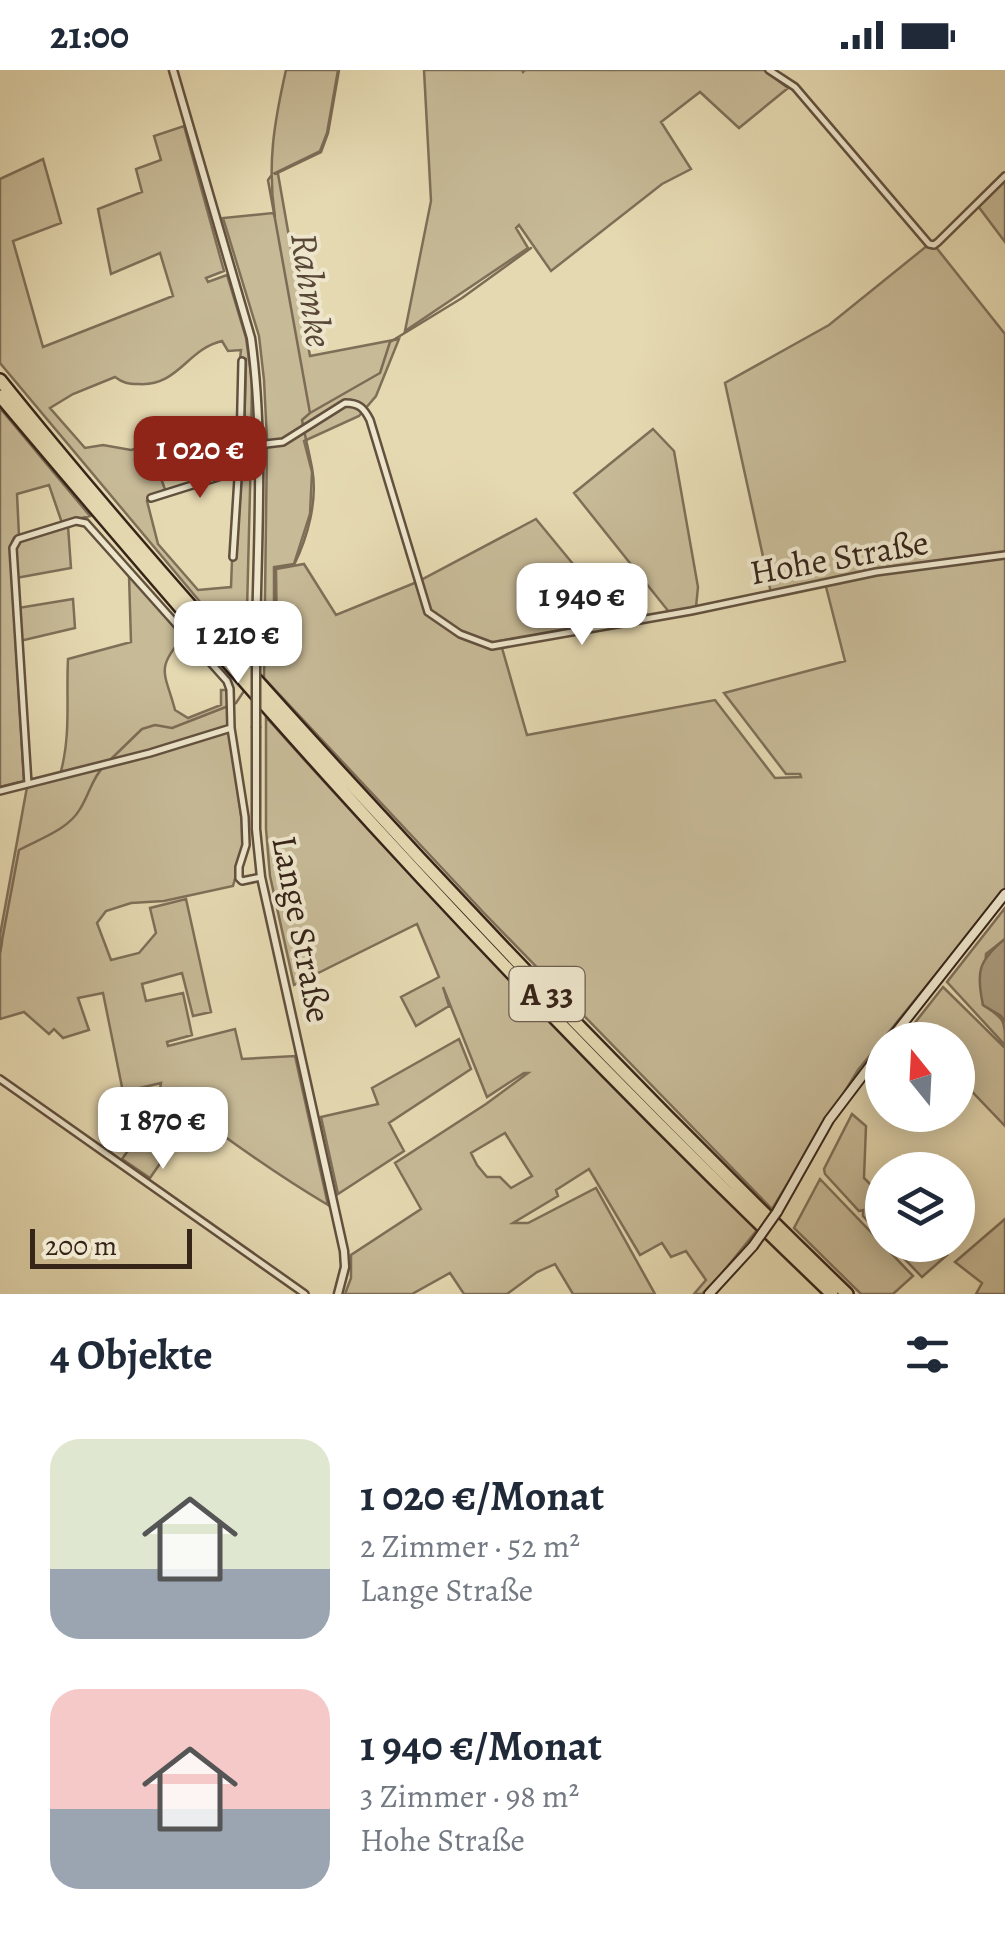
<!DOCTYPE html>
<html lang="de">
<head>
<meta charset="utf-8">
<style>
  body { margin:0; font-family:Alegreya,serif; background:#f6f6f7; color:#1f2937; height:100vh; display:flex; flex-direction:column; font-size:38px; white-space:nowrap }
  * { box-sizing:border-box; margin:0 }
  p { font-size:32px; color:#747a83 }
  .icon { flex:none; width:55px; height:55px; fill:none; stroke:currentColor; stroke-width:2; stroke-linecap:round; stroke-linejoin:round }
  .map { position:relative; height:1224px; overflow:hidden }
  .side { display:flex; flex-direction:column; background:#fff; flex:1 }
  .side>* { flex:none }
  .needle { width:65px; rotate:342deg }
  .fabs { position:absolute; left:865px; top:952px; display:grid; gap:20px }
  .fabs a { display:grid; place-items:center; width:110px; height:110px; border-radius:50%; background:#fff; box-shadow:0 5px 25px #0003; font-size:50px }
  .scale { position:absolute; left:30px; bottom:25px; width:162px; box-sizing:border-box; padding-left:10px; border:5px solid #362419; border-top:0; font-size:28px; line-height:35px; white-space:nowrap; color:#362419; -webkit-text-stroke:8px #eee6cc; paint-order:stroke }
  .price { position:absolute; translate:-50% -85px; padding:0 22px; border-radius:20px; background:#fff; color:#222; font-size:32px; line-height:65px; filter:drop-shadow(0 2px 5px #0008) }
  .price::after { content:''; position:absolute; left:50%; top:60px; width:30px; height:22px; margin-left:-15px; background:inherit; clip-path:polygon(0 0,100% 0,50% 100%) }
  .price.selected { background:#8f2418; color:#fff }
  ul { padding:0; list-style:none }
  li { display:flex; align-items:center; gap:30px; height:250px; padding:0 50px }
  li span { display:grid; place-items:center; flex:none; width:280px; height:200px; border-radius:30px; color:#555 }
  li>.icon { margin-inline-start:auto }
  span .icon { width:120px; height:120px; fill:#fffc; stroke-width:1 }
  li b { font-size:42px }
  h2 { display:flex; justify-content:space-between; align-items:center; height:120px; padding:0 50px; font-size:42px }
  .status { display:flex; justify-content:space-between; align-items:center; height:70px; padding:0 50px; background:#fff; direction:ltr }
  .status svg { height:28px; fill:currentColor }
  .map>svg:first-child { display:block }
  .green { fill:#c7ba97; stroke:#7e6f58; stroke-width:2.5; fill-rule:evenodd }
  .water { fill:#aa9b7d; stroke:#7c6b55; stroke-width:2.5 }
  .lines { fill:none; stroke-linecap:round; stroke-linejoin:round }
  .stream { stroke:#7c6b55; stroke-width:2.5 }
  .minor-casing { stroke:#62513f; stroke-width:10 }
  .tertiary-casing { stroke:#62513f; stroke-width:11 }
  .secondary-casing { stroke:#362419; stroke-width:12 }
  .motorway-casing { stroke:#362419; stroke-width:16 }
  .minor { stroke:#eee6cc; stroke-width:5 }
  .tertiary { stroke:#eee6cc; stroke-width:6 }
  .secondary { stroke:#eee6cc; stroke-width:8 }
  .motorway { stroke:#e5d9b1; stroke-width:11 }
  .tertiary-bridge-casing { stroke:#62513f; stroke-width:11; stroke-linecap:butt }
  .secondary-bridge-casing { stroke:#362419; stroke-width:12; stroke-linecap:butt }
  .tertiary-bridge { stroke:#eee6cc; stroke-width:6 }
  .secondary-bridge { stroke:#eee6cc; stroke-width:8 }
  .labels { text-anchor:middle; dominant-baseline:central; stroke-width:8; stroke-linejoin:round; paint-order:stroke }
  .shield { fill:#eee6cc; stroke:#6d5e4f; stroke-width:2.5 }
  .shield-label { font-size:32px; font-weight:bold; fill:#362419 }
  .street-label { font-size:35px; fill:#362419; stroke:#eee6cc }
  .water-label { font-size:38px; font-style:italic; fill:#594837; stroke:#eee6cc }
</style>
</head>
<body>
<div class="status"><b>21:00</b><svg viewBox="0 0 49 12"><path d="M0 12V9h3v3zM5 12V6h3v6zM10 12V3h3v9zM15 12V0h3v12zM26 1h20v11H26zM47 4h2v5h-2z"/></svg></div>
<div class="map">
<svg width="1005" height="1224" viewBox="0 0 1005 1224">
  <rect width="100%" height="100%" fill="#e5d9b1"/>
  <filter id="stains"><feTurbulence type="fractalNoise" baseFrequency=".002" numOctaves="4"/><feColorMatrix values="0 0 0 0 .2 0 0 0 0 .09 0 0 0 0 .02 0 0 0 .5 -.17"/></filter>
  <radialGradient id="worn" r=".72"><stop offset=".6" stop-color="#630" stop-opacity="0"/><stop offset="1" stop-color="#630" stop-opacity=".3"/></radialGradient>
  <path class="green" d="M286,0h52l-11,63 -7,18 -45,22 3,1 32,182 89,-17 -23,57 -17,20 -55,25 8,31 -2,42 -16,50 -20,3v71l3,-1 -1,-68 28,-5 32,51 81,-33 119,-63 84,102 -120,20 27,94 188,-35 60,78 26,-1 -1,-3h-14l-62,-81 121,-32 -20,-78 -54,10 -46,-210 104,-58 99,-80 7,1 70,88v555l-147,181 -86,139 -287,-295 -221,-236 3,-238 -3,-60 -5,-44 -36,-118 50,-5 2,4c-8,-52 -1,-94 11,-147z
    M424,0h98l1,2 2,-2h239l24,18 -49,40 -39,-36 -39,30 30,47 -29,15 -111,87 -32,-46 -3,3 12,20 -123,83 26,-130z
    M184,56l40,145 -18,7 2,4 19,-7 19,63 6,43 -1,60 -7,-1 2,-81h-6l1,-9 -13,1 -6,-10c-35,8 -44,46 -84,43 -10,0 -15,-1 -23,-7l-42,17 -23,14 35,40 18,-3 28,5 18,-5 18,50 -20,6 11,43 40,46 33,-3 1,-27 4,-1 7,-107 4,-2 4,2 -5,198 -45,-47 -201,-240v-184l43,-20 18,64 -48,18 30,106 130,-51 -13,-43 -49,21 -13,-65 44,-17 -6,-23 25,-9 -7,-24z
    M1005,109v63l-27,-36z
    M0,338l90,108 -28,7 -13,-38 -32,9 2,42 -5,2 -4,9 14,234 -24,6z
    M653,359l21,22 24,136 -2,20 -27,5 -95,-119z
    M68,456l3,42 -55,10 -1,-28 3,-9z
    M129,505l54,62c-28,33 -18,35 -8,73l13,8 33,-13v-15h7l2,48 15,104 -12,44 -69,15 -33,2 -25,8 -9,12 14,37 28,-7 17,-20 -6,-25 36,-9 25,113 -18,4 -11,-43 -40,11 4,17 37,-8 9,42 -25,7 1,4 67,-17 7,30 53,-3 33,149c-59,-35 -113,-75 -168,-116l1,-6 -38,9 -20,-99 -25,5 11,32 -26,8 -9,-9 -5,5 -25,-22 -24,7v-65l2,-12 -2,-1v-6l27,-148 33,-8 3,-8h-2c10,-37 5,-74 7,-112l63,-17z
    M73,529l2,29 -55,13 -2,-33z
    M266,647c157,177 324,345 491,513l-38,47 -17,17h-8l12,-14 -20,-29 -15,6 -9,-14 -22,12 -51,-86 -33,21 2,6 -45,27h15l68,-35 59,106h-82l-18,-30 -18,8 -30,22h-43l-14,-21 -38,21h-67l6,-16v-23l70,-46 -26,-46 91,-59 42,-31h-4l-37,24 -44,-110 6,19 -33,20 -15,-29 38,-20 -22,-53 -123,61 -24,-109 -4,-47zM505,1063l27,43 -21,12 -11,-11h-13l-10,-12 -6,-12z
    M1005,838v31l-19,15 -3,51c22,14 22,15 22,40l-58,-63z
    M943,917l62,61v78l-47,-49v-37h-37l-11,-11z
    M459,969l12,30 -82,54 15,28 -66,43 -17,-77 57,-13 -6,-16z
    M852,1044l14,12 -2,52 18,18v40l-19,-20v-6l-4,1 -34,-37 -1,-5z
    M143,1060l27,19 -20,29 -28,-19z
    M820,1109l93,97 -20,18h-32l-67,-66z
    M1005,1149v75h-29l6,-11 -27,-21z
    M891,1175h42l14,10 -25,22z"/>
  <path class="water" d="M1005,869v83l-4,-6 -18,-11c-7,-33 -5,-44 22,-66z"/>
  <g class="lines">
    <path class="stream" d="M275,104l46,-22 7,-19 11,-63
      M310,343l70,-40 10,-31 72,-44 69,-50
      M258,599l6,-9 11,-8v-84l19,-3c14,-29 24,-65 18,-97 -3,-16 -7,-32 -10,-48l8,-7 -42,-233 3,-4
      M110,690l32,-31 13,-4 17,3 64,-25 10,-15
      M0,881l19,-101c20,-11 49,-20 61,-41 9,-14 12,-31 24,-43"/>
    <defs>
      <path id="minor" d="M769,0l26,17 134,157 5,1 4,-3 67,-66
        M240,377l2,-86
        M151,428l86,-27
        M233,487l7,-110 43,-5 62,-39c14,0 19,5 25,17l58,192 32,22 32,12 199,-35 185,-39 129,-17
        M28,714l-15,-236 5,-9 58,-18 10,2 141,158 3,8 1,39
        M0,721l150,-38 81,-25 14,89 1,28 -7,22v11l3,3 19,-4
        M0,1009l305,215"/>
      <path id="tertiary" d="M173,0l78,268c14,101 6,205 5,306
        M256,658v101l5,48 83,374 1,16 -7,27"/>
      <path id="secondary" d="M890,970l115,-146
        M777,1142l52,-92 53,-70
        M709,1224l44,-48"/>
      <path id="motorway" d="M0,310c101,126 208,247 316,366 171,188 348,371 531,548
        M0,326c107,127 215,254 326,377 162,180 332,354 506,521"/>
    </defs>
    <use href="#minor" class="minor-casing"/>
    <use href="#tertiary" class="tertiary-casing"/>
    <use href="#secondary" class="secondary-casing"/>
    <use href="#motorway" class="motorway-casing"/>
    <use href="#minor" class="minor"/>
    <use href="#tertiary" class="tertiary"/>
    <use href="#secondary" class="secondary"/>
    <use href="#motorway" class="motorway"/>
    <defs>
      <path id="tertiary-bridge" d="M256,658v-84"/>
      <path id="secondary-bridge" d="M753,1176l24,-34"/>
    </defs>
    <use href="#tertiary-bridge" class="tertiary-bridge-casing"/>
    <use href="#secondary-bridge" class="secondary-bridge-casing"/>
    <use href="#tertiary-bridge" class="tertiary-bridge"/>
    <use href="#secondary-bridge" class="secondary-bridge"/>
  </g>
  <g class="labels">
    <rect class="shield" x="509.5" y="897" width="75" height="54" rx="8"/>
    <g class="shield-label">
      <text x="547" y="924">A 33</text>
    </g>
    <g class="street-label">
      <text transform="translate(839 487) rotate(-10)">Hohe Straße</text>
      <text transform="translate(302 859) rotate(79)">Lange Straße</text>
    </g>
    <g class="water-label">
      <text transform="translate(312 220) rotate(82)">Rahmke</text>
    </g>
  </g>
  <rect width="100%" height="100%" filter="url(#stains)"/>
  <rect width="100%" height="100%" fill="url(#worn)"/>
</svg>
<div class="fabs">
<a><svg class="needle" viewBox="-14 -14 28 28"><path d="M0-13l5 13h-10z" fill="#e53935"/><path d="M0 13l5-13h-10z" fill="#747a83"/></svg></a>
<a><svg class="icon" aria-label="layers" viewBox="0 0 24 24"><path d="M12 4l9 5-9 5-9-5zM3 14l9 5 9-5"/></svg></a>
</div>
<div class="scale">200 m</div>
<b class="price selected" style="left:200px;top:431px">1 020 €</b>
<b class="price" style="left:582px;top:578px">1 940 €</b>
<b class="price" style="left:238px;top:616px">1 210 €</b>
<b class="price" style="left:163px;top:1102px">1 870 €</b>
</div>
<section class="side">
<h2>4 Objekte<svg class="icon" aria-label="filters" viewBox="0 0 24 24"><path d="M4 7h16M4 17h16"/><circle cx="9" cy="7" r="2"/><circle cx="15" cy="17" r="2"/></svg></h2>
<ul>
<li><span style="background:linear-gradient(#dfe7d0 65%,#9aa5b1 0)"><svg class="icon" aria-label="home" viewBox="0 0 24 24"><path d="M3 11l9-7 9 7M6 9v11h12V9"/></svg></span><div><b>1 020 €/Monat</b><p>2 Zimmer · 52 m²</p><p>Lange Straße</p></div></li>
<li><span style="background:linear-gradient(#f6c9c9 60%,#9aa5b1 0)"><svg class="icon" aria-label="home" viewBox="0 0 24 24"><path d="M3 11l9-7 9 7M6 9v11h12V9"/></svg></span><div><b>1 940 €/Monat</b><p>3 Zimmer · 98 m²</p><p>Hohe Straße</p></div></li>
</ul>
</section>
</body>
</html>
